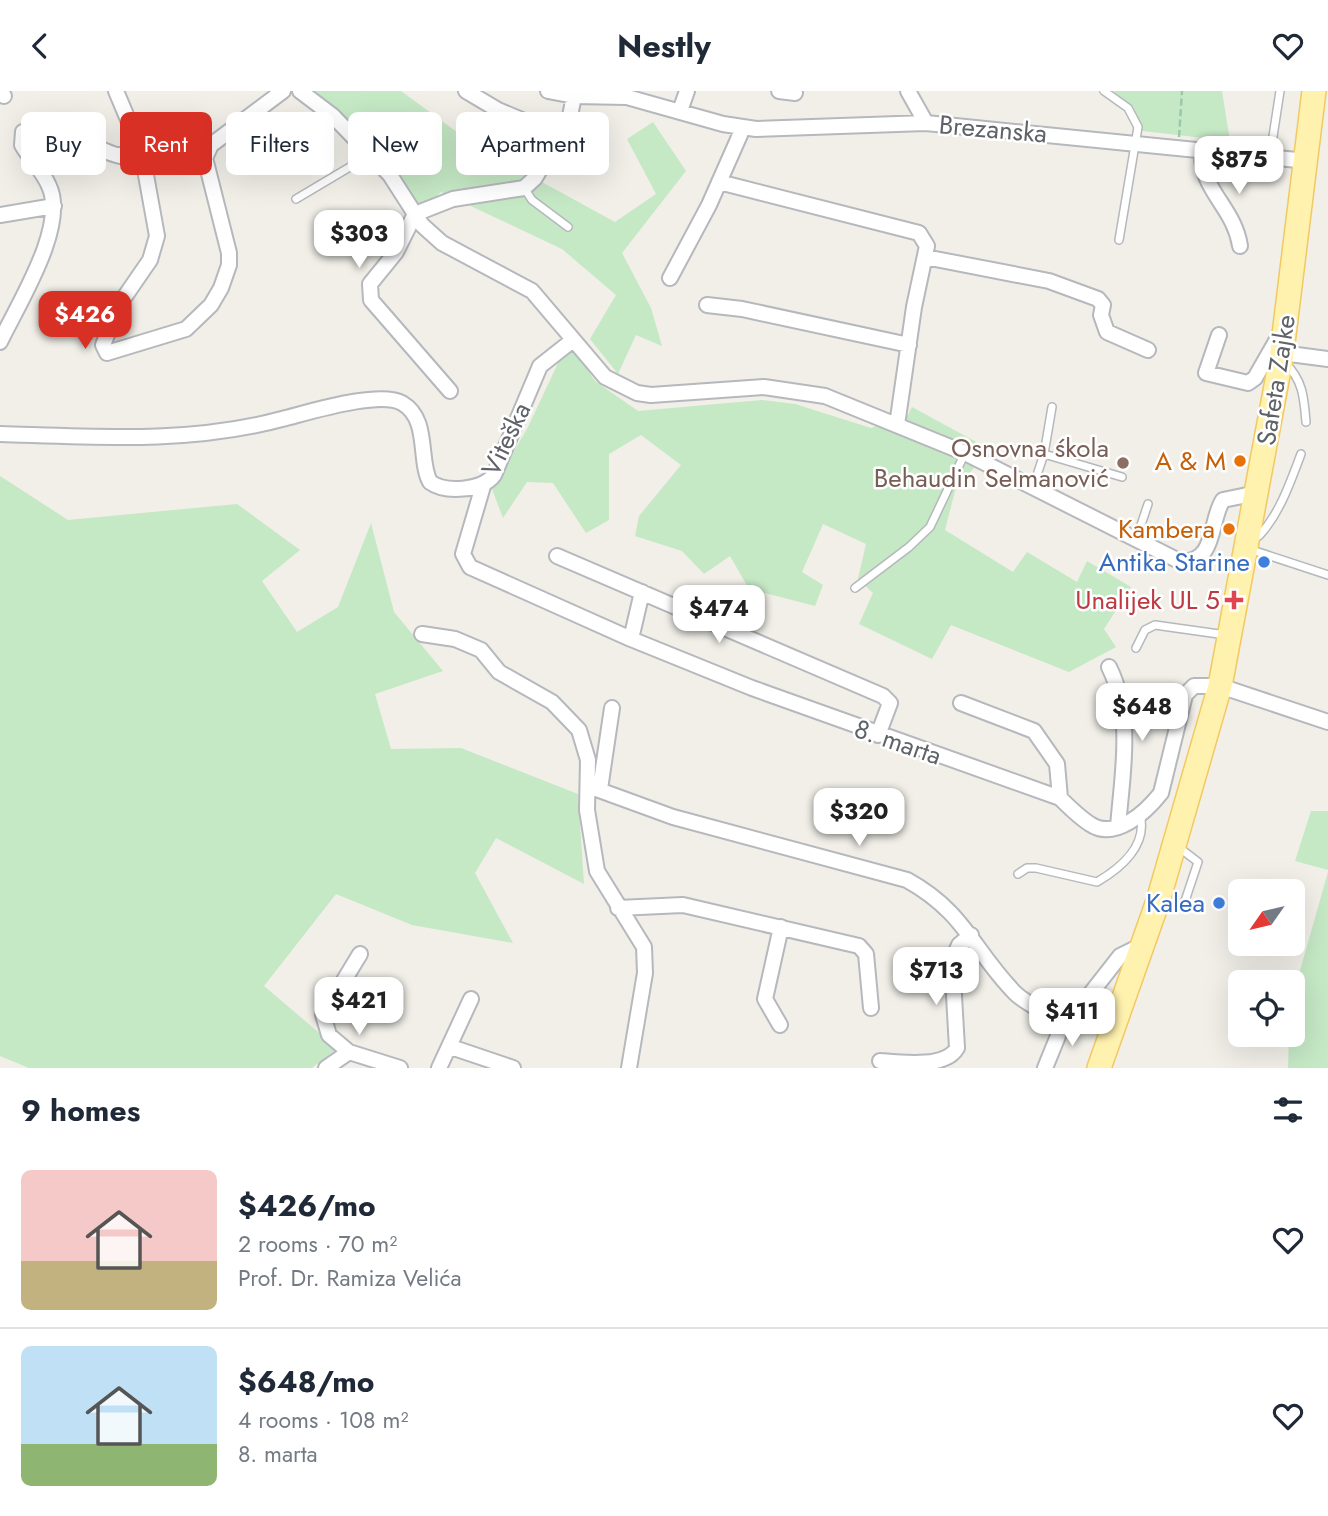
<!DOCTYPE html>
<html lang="en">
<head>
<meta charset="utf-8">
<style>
  body { margin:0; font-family:Jost,sans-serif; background:#f6f6f7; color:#1f2937; height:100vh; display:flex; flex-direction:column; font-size:26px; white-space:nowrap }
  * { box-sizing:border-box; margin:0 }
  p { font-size:23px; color:#747a83 }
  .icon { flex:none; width:38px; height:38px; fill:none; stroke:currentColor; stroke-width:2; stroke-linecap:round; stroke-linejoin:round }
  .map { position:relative; height:977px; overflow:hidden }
  .sheet { display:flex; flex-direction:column; background:#fff; flex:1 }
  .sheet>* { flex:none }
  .banner { position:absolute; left:21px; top:21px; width:700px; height:63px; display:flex; gap:14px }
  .needle { width:46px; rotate:236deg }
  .buttons { position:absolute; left:1228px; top:788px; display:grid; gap:14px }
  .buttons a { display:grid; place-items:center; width:77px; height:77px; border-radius:10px; background:#fff; box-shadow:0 7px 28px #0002; font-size:35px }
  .price { position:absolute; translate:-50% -60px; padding:0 16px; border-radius:14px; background:#fff; color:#222; font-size:23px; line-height:46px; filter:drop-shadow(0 2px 4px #0008) }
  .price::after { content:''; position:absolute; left:50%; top:42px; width:21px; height:16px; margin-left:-10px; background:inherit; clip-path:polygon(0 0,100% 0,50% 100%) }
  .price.on { background:#d93025; color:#fff }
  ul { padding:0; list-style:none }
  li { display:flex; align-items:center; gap:21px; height:175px; padding:0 21px }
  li+li { border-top:2px solid #e0e1e3 }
  li span { display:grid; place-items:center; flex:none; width:196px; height:140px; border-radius:10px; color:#555 }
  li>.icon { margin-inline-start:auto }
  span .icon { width:84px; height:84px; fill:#fffc; stroke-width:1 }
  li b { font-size:30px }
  h2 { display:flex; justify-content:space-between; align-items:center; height:84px; padding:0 21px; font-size:30px }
  .tag { padding:0 24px; border-radius:10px; background:#fff; box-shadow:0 7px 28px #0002; font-size:24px; line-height:63px }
  .tag.on { background:#d93025; color:#fff }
  header { display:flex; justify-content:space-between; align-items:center; height:91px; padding:0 21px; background:#fff; font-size:32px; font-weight:700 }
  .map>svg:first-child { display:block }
  .green { fill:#c5e8c5 }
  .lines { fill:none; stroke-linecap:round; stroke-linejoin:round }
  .service-casing { stroke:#b5b8bc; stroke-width:10 }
  .minor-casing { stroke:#b5b8bc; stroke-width:18 }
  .primary-casing { stroke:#f2c960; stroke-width:26 }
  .path { stroke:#9cc7a9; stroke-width:2.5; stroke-dasharray:7 3.5; stroke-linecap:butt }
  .service { stroke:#fff; stroke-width:7 }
  .minor { stroke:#fff; stroke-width:14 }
  .primary { stroke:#fff2af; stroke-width:23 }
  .food-dot { fill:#e8710a; stroke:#fff; stroke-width:2.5 }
  .education-dot { fill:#8d6e63; stroke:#fff; stroke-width:2.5 }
  .shop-dot { fill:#3f7fe0; stroke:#fff; stroke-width:2.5 }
  .health-dot { fill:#e0444e; stroke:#fff; stroke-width:2.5 }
  .labels { text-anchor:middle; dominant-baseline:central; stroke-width:5; stroke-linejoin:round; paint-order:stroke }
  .street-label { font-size:26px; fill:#5f6368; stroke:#fff }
  .education-label { font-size:26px; fill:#785e54; stroke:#fff; text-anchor:end }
  .food-label { font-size:26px; fill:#c56008; stroke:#fff; text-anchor:end }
  .shop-label { font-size:26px; fill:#366cbe; stroke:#fff; text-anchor:end }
  .health-label { font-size:26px; fill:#be3a42; stroke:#fff; text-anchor:end }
</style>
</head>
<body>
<header><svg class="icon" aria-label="back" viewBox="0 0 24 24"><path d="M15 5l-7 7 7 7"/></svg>Nestly<svg class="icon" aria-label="heart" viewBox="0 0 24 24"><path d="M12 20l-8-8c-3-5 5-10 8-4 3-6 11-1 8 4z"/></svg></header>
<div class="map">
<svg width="1328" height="977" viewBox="0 0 1328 977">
  <rect width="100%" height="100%" fill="#f1efe8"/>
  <path class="green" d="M307,0h94l75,55 139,76 41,-28 -29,-55 26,-17 33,49 -64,82 29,55 11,38 -26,-11 -18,39 -28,-35 26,-44 -54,-46 -121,-57 -20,21c-28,-50 -65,-92 -114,-122z
    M1114,0h108l8,50 -96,-11z
    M572,256l23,34 43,30 124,-11 33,4 76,24 37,-13 4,-8 77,42 -34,42 -10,39 68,42 14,-20 50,30 10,-21 44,26 -27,42 12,18 -47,25 -118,-47 -19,34 -73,-35 14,-31 -15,-14 8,-35 -43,-20 -21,48 21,13 -8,21 -66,-17 -19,-33 -26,18 -22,-23 -47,-15 4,-20 42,-51 -40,-30 -32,19v66l-23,13 -33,-50 -26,-1 -24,36 -11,-29 36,-62 31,-66z
    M0,385l68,44 169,-16 63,46 -38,31 35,51 41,-25 33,-84 23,89 49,59 -68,23 16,55 70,-1 117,46 6,90 -88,-46 -21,35 38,70 -101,-18 -76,-31 -72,92 73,62 -25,20h-283l-29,-12z
    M1311,720h17v59l-33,-9z
    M1328,781v196h-40l1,-34h4v-39z"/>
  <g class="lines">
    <defs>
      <path id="service" d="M1104,0l24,17 10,19 -19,113
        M1270,65l10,-65
        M524,97l8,12 36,27
        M296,108l74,-44
        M1285,272c18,17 19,35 21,59
        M1044,363l78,23
        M1033,396l11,-33 8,-47
        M1250,445h9c21,-23 31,-53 42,-82
        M1139,451v-11l9,-27
        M1249,458l79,26
        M855,497l54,-41 21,-20 35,-74
        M1136,557l9,-18 10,-5 71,10
        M1018,783l9,-6h9l61,14c24,-14 51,-37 43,-67
        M1162,810l22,3 14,-42 -21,-16"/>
      <path id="minor" d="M116,0l26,62 15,83 -7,24 -31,45 -16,40 4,8 79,-24 25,-24 10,-17 8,-23v-12l-24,-95 6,-13 72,-54
        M300,0l33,25 57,59 32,50 20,18 90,48 73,86 32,16 14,2 113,-8 61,9 140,57 216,109c36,0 28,-41 42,-62l34,-7
        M466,0l32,19 62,26 7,-5 7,-35
        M548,0l26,5 53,1 96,27 33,5 170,-6 381,38
        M779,0l16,2
        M908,0l18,32
        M0,1l4,4
        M680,20l7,-20
        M1202,58c-3,41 32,57 38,97
        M719,91l200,51 8,13 -13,61 -17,118
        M0,124l54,-9
        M925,166l124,24 49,18 5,6 -2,10 6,17 41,18
        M670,187l39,-73 34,-77
        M707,214l35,4 167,36
        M1219,244l-13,38 42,10 7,-5 24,-42
        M0,251c18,-38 68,-116 49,-156 -6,-15 -19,-27 -27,-41l1,-13c33,-17 67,18 97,24l20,-11
        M1282,262l46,6
        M450,300l-79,-91 -1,-16 26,-32 19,-38 38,-15 71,-11 11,-10 25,-42
        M0,343c95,3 189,10 282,-15 25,-6 97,-29 120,-16 28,16 16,57 28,79 15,11 52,9 64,-7l46,-109 33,-26
        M483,395l-20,68 7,13 161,72 121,49 308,110c9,9 19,19 30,26 25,17 56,-12 71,-31l24,-98 9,-9h26l108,36
        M557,465l326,140 7,7 -12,32
        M422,543l33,5 26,11 18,22 53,30 27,28 9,30 -1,50 10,61 47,76 1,26 -16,95
        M631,548l11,-47
        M1109,576c25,50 13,107 9,160
        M961,612l73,28 23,33 3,34
        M588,695l85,31 234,63c58,32 66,70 108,113 12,12 32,18 43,31v12l-13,32
        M600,698l12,-81
        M618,817l65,-3 176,41 7,8 5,54
        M1058,933l33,-31 29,-37 14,-7h9
        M780,934l-15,-26 16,-72
        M451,956l62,21
        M349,961l-20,-17 -6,-20 37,-61
        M880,970c23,2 66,7 77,-13l-5,-87 7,-16 12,-10
        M326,977l23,-16 51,16
        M439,977l32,-69"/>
      <path id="primary" d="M1099,977l59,-167 62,-215 61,-327 33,-268"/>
    </defs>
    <use href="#service" class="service-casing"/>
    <use href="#minor" class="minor-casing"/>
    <use href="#primary" class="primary-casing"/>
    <path class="path" d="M1179,46l3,-46"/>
    <use href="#service" class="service"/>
    <use href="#minor" class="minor"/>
    <use href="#primary" class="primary"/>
  </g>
  <g class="food-dot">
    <circle cx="1240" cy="370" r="7"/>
    <circle cx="1229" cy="438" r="7"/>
  </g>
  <circle class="education-dot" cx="1123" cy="372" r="7"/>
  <g class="shop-dot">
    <circle cx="1264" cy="471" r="7"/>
    <circle cx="1219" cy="812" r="7"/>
  </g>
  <path class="health-dot" d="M1230.5 498.5h7v7h7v7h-7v7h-7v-7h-7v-7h7z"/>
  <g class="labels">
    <g class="street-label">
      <text transform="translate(993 38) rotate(5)">Brezanska</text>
      <text transform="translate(1276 289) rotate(-81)">Safeta Zajke</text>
      <text transform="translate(506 348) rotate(-64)">Viteška</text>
      <text transform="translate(898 651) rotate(19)">8. marta</text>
    </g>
    <g class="education-label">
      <text x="1109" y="357">Osnovna śkola<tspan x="1109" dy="30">Behaudin Selmanović</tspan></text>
    </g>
    <g class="food-label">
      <text x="1226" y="370">A &amp; M</text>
      <text x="1215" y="438">Kambera</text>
    </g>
    <g class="shop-label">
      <text x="1250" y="471">Antika Starine</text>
      <text x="1205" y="812">Kalea</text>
    </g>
    <g class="health-label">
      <text x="1220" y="509">Unalijek UL 5</text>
    </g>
  </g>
</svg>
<div class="buttons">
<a><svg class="needle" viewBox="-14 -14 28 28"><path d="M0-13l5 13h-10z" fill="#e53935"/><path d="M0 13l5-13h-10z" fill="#747a83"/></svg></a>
<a><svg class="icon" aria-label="locate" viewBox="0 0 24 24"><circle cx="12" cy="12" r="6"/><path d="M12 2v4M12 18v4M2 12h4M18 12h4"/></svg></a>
</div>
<b class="price" style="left:1239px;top:105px">$875</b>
<b class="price" style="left:359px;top:179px">$303</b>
<b class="price on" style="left:85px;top:260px">$426</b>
<b class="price" style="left:719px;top:554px">$474</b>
<b class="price" style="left:1142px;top:652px">$648</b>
<b class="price" style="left:859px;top:757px">$320</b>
<b class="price" style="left:936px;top:916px">$713</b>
<b class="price" style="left:359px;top:946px">$421</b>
<b class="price" style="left:1072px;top:957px">$411</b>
<div class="banner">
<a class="tag">Buy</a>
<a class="tag on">Rent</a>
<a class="tag">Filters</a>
<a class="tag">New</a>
<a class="tag">Apartment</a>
</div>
</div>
<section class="sheet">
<h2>9 homes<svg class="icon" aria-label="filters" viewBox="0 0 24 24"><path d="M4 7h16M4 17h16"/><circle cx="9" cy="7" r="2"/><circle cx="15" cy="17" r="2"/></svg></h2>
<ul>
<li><span style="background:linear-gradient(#f6c9c9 65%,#c2b280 0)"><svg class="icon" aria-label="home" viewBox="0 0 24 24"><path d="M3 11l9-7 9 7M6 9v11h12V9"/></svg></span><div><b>$426/mo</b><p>2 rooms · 70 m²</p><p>Prof. Dr. Ramiza Velića</p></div><svg class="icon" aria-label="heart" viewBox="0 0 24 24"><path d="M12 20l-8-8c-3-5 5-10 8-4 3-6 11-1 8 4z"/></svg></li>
<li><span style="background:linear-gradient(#bfe0f5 70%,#8fb573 0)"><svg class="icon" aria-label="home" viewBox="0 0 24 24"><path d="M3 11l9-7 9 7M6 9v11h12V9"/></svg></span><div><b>$648/mo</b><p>4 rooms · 108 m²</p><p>8. marta</p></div><svg class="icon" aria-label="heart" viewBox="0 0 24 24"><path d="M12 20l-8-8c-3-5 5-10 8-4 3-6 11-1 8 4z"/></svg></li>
</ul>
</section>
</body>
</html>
